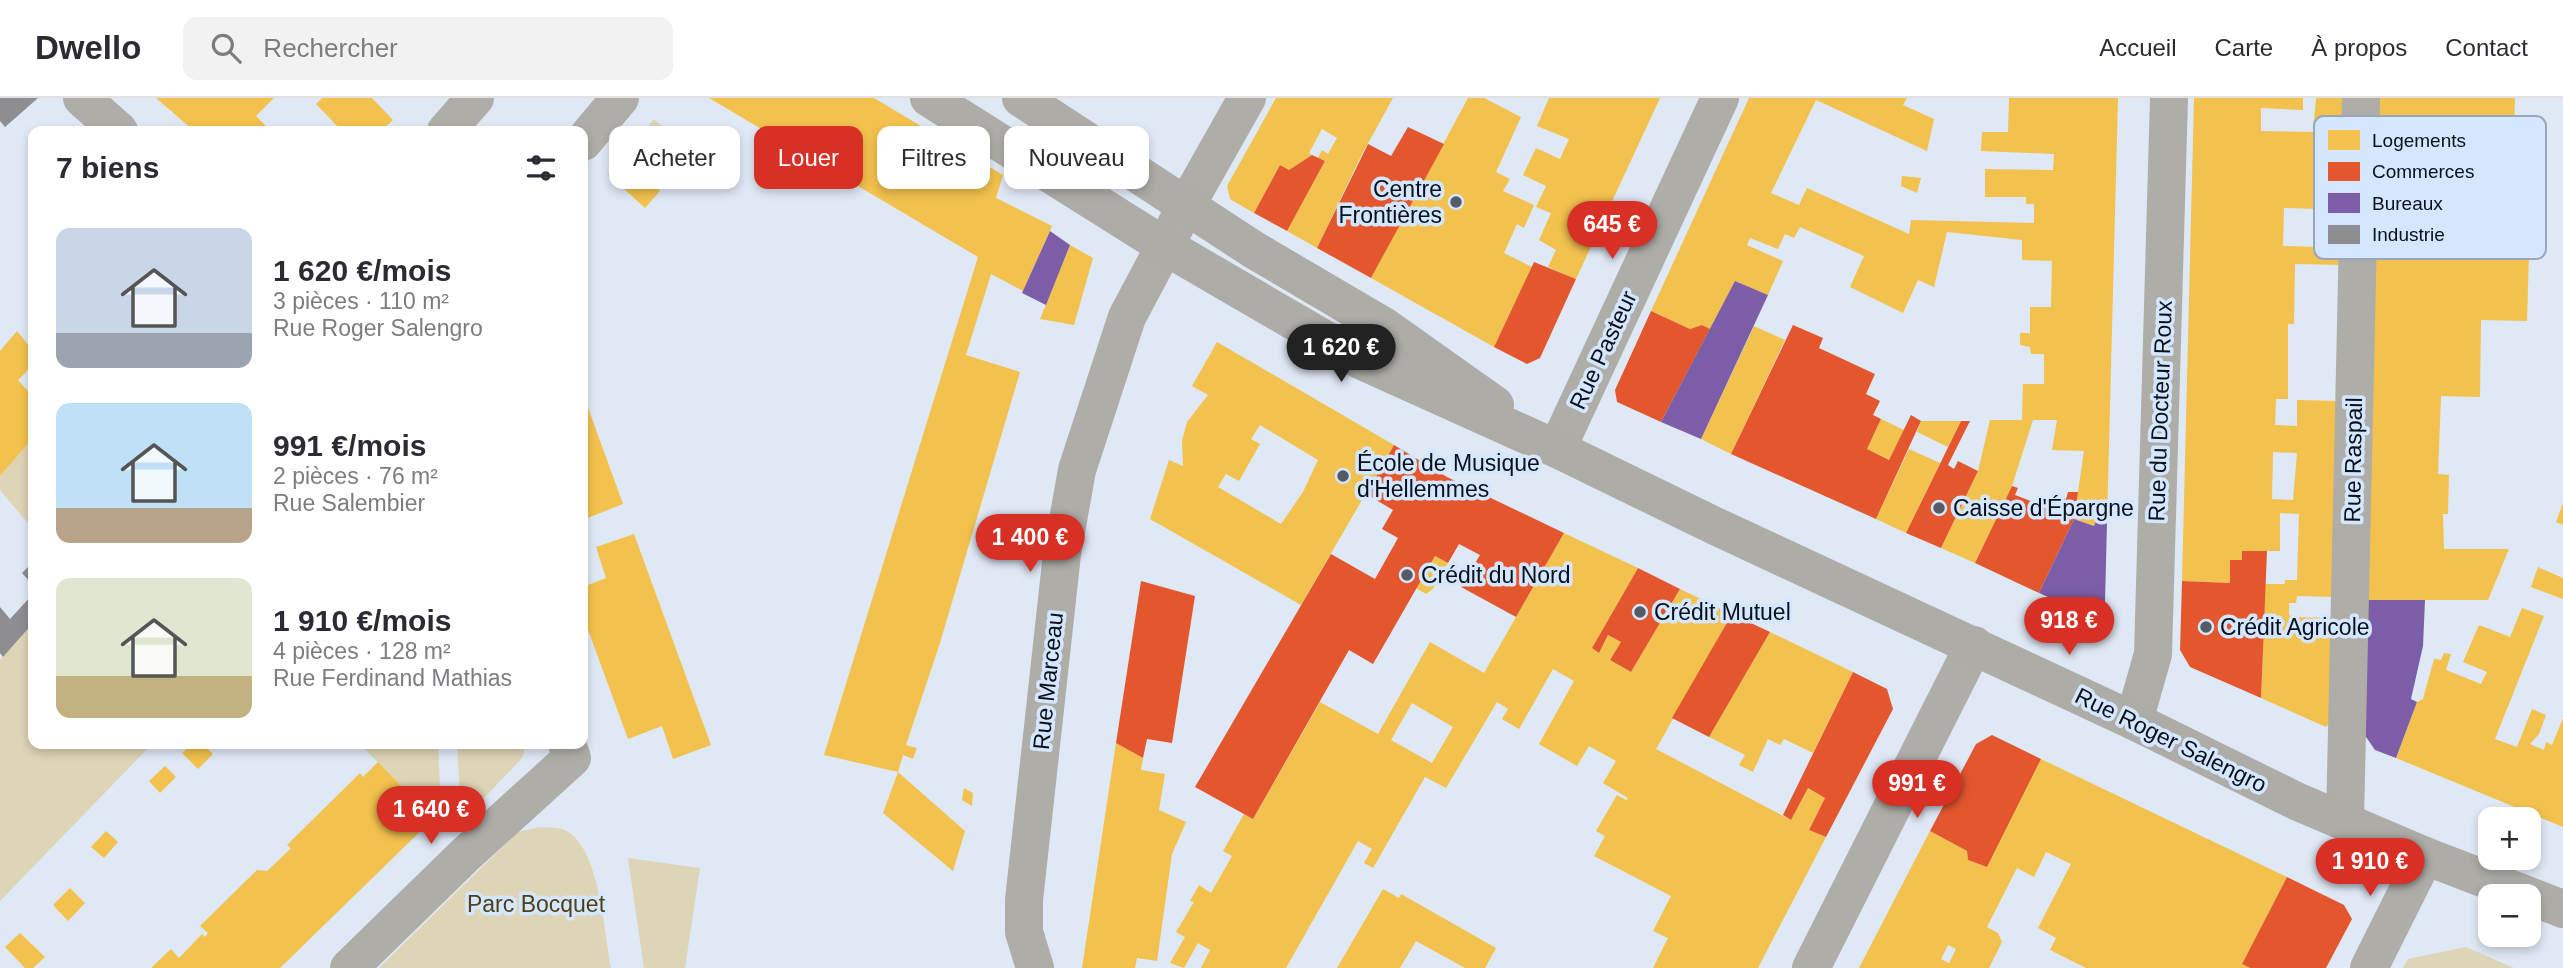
<!DOCTYPE html>
<html lang="fr">
<head>
<meta charset="utf-8">
<style>
  body { margin:0; font-family:Arial,sans-serif; background:#f2f2f3; color:#2b2b33; height:100vh; display:flex; flex-direction:column; font-size:26px; white-space:nowrap }
  * { box-sizing:border-box; margin:0 }
  p { font-size:23px; color:#7c7c81 }
  .icon { flex:none; width:38px; height:38px; fill:none; stroke:currentColor; stroke-width:2; stroke-linecap:round; stroke-linejoin:round }
  .map { position:relative; flex:1; overflow:hidden }
  .details { position:absolute; left:28px; top:28px; width:560px; height:623px; display:flex; flex-direction:column; background:#fff; border-radius:14px; box-shadow:0 4px 10px #0003 }
  .details>* { flex:none }
  .hud { position:absolute; left:609px; top:28px; width:665px; height:63px; display:flex; gap:14px }
  .fabs { position:absolute; left:2478px; top:709px; display:grid; gap:14px }
  .fabs a { display:grid; place-items:center; width:63px; height:63px; border-radius:14px; background:#fff; box-shadow:0 4px 10px #0003; font-size:35px }
  .price { position:absolute; translate:-50% -60px; padding:0 16px; border-radius:24px; background:#d93025; color:#fff; font-size:23px; line-height:46px; filter:drop-shadow(0 2px 4px #0008) }
  .price::after { content:''; position:absolute; left:50%; top:42px; width:21px; height:16px; margin-left:-10px; background:inherit; clip-path:polygon(0 0,100% 0,50% 100%) }
  .price.active { background:#222; color:#fff }
  ul { padding:0; list-style:none }
  li { display:flex; align-items:center; gap:21px; height:175px; padding:0 28px }
  li span { display:grid; place-items:center; flex:none; width:196px; height:140px; border-radius:14px; color:#555 }
  li>.icon { margin-inline-start:auto }
  span .icon { width:84px; height:84px; fill:#fffc; stroke-width:1 }
  li b { font-size:30px }
  h2 { display:flex; justify-content:space-between; align-items:center; height:84px; padding:0 28px; font-size:30px }
  .chip { padding:0 24px; border-radius:14px; background:#fff; box-shadow:0 4px 10px #0003; font-size:24px; line-height:63px }
  .chip.active { background:#d93025; color:#fff }
  header { display:flex; align-items:center; gap:42px; box-sizing:border-box; height:98px; padding:0 35px; background:#fff; border-bottom:2px solid #e1e1e2 }
  header strong { font-size:33px }
  nav { display:flex; gap:38px; margin-inline-start:auto; font-size:24px }
  .search { width:490px; height:63px; background:#f2f2f3; display:flex; align-items:center; gap:18px; box-sizing:border-box; padding:0 24px; border-radius:14px; color:#7c7c81; font-size:26px }
  .map>svg:first-child { display:block }
  .green { fill:#ded4b6 }
  .homes { fill:#f2c14e; fill-rule:evenodd }
  .shops { fill:#e4572e }
  .offices { fill:#7b5ea7 }
  .industry { fill:#8d8d92 }
  .lines { fill:none; stroke-linecap:round; stroke-linejoin:round }
  .minor { stroke:#afada8; stroke-width:38 }
  .tertiary { stroke:#afada8; stroke-width:38 }
  .secondary { stroke:#adaca7; stroke-width:38 }
  .poi-dot { fill:#555c67; stroke:#d5e7ff; stroke-width:2.5 }
  .labels { text-anchor:middle; dominant-baseline:central; stroke-width:7; stroke-linejoin:round; paint-order:stroke }
  .poi-label { font-size:23px; fill:#0a111b; stroke:#d5e7ff; text-anchor:start }
  .street-label { font-size:23px; fill:#0a111b; stroke:#d5e7ff }
  .park-label { font-size:23px; fill:#4f4017; stroke:#d5e7ff }
  .key { fill:#d5e7ff; stroke:#98a7bb; stroke-width:2 }
  .key-label { font-size:19px; fill:#0a111b }
</style>
</head>
<body>
<header>
<strong>Dwello</strong>
<div class="search"><svg class="icon" aria-label="search" viewBox="0 0 24 24"><circle cx="10" cy="10" r="6"/><path d="M15 15l6 6"/></svg>Rechercher</div>
<nav><a>Accueil</a><a>Carte</a><a>À propos</a><a>Contact</a></nav>
</header>
<div class="map">
<svg width="2563" height="870" viewBox="0 0 2563 870">
  <rect width="100%" height="100%" fill="#dfe8f5"/>
  <path class="green" d="M654,21l16,15 -47,54 -16,-13z
    M33,340v91l-33,-39v-14z
    M33,525v121h119l-152,157v-241z
    M360,646h78l3,66 -8,9z
    M457,646h69l-4,14 -57,60 -4,-4z
    M540,729c7,1 16,0 22,2 38,13 42,104 49,139h-232l139,-136z
    M628,760l72,10 -15,100h-41z
    M2466,849l48,21h-111l5,-9z"/>
  <path class="homes" d="M156,0h118l-18,18 14,14 -76,1z
    M322,0h50l21,22 -12,11h-39l-26,-27z
    M709,0h165l129,77 -7,23 56,28 -29,65 -32,-17 -25,81 54,17 -80,271 -34,102 11,3 -4,11 -10,-4 -5,17 -74,-17 154,-498z
    M1276,0h117l-32,58 -44,92 -30,-17 38,-70 -7,-3 4,-8 6,4 9,-16 -15,-9 -13,24 3,2 -23,15 -9,-5 -26,48 -24,-14 -3,-13z
    M1468,0h16l37,19 -25,55 14,7 -7,12 31,14 -10,23 -7,-4 -13,29 28,14 -38,80 -123,-69z
    M1549,0h111l-84,181 -28,-12 8,-17 -17,-10 12,-27 -15,-6 10,-21 -23,-11 13,-27 24,11 9,-20 -32,-13z
    M1749,0h158l-4,7 31,14 -7,32 -111,-51 -45,93 28,12 8,-17 102,46 2,-14 123,3v-19h-8v-7h-41v-28l68,1 1,-16 -73,-3 1,-19h26l1,-34h109l-11,424 -10,-3 -3,7 -20,-7 10,-68 -32,-1 5,-30h-24l-21,66 -37,77 -34,-15 37,-77 12,-51h32l1,-36h21v-30h-13l-1,-7 -10,-2v-12h10v-26h21l1,-46 -30,-1v-20l-75,-8 -13,55 -16,-7 -15,33 -53,-26 14,-31 -64,-29 -6,11 -9,-4 -7,15 -28,-11 -3,7 36,16 -15,34 -33,-14 -25,48 -8,-4 -12,4 -39,-18z
    M2194,0h109v12l-42,-2v23l52,1 3,-34h29l-3,167 -47,-1 -1,60h-6v75h-12l-1,26 22,1v-26l42,1 -5,196 -37,-1 -1,7h-7v12l5,2 40,1 -2,102 -6,7 -65,-29 4,-114h20v-4h12l2,-66 -19,-1v38h-38v9h-11l-1,23 -48,-2zM2284,110l34,1 -1,38 -34,-1zM2273,354l24,1 -4,47 -21,-1z
    M2379,0h136l-1,34h-28l-3,88 -35,-1v34l81,2 -2,66 -46,-1 -1,77 -39,-1 -3,78 11,1 -1,39h-5l1,35h65l-21,51h-121z
    M670,36l22,21 -14,16 -7,-6 -18,19 7,7 -15,17 -22,-20z
    M1902,78l19,2 -4,15 -16,-7z
    M1070,147l23,13 -19,67 -34,-6z
    M1754,228l31,14 -54,114 -30,-15z
    M17,233l16,20v14l-15,15 15,17v41l-33,38v-125z
    M1217,244l177,103 -93,160 -151,-86 19,-59 14,6 -1,-25 5,-19 21,-27 -16,-9zM1260,327l58,35 -15,32 -22,32 -63,-37 8,-13 13,7 21,-37 -9,-5z
    M583,296l40,110 -38,15 -2,-6z
    M1881,321l23,11 -15,30 -22,-11z
    M1921,323h40l-13,26 -31,-15z
    M1909,351l31,14 -34,70 -30,-14z
    M2563,405v22l-7,-3z
    M1564,435l74,35 -46,80 7,5 9,-18 13,7 -11,18 21,12 49,-83 52,25 -76,135 135,71 17,-32 17,10 -16,32 17,7 -68,131h-105l15,-30 -15,-7 18,-35 -77,-40 11,-20 -9,-5 21,-36 9,5 2,-2 -25,-15 13,-22 -27,-15 -12,20 -38,-22 35,-63 -21,-12 -34,60 -17,-10 6,-10 -11,-7 -51,86 -21,-11 -52,91 -9,-5 8,-14 -14,-8 -72,127h-85l9,-18 -12,-7 -14,25 -14,-5 15,-26 -9,-5 18,-30 -4,-1 9,-16 12,8 21,-37 -9,-5 21,-37 9,5 67,-117 58,32 52,-92 54,31zM1412,605l41,24 -21,36 -41,-23z
    M634,436l77,211 -38,14 -11,-33 -34,13 -45,-123v-29l23,-9 -10,-31z
    M1435,458l13,7 -15,26 -7,5 -10,-6z
    M2538,469l25,11v21l-32,-12z
    M2522,510l22,8 -49,123 22,8 15,-38 14,6 -7,19 -9,10 14,6 2,-8 6,3 11,-27v109l-167,-69 21,-56 6,-3 11,-40 7,1 3,-7 7,1 -5,16 35,14 6,-12 -24,-10 16,-37 31,12z
    M1770,534l83,40 -40,81 -29,-14 -4,6 -12,-6 -15,33 -14,-7 6,-10 -36,-18z
    M1116,645l27,15 -2,12 24,4 -6,36 27,12 -14,32 -15,107 -20,-3 -2,10h-53z
    M192,646h11l10,10 -15,15 -16,-16z
    M2041,661l246,118 -45,87 8,4h-164l-36,-18 6,-12 -18,-10 33,-64 -25,-12 -12,25 -17,-9 -30,59 11,6 4,9 -13,26h-130l71,-137 37,20 1,9 19,7zM1948,847l8,4 -7,14 -8,-4z
    M378,664l55,57 -153,149h-129l20,-19 8,9 23,-24 3,3 3,-4 -8,-7 57,-56 10,1 16,-15 8,-8 -4,-3 73,-72 3,4z
    M165,668l11,11 -16,16 -11,-12z
    M898,674l67,59 -12,40 -70,-58z
    M964,690l9,5 -1,13 -10,-6z
    M106,733l12,11 -14,16 -13,-11z
    M70,790l15,15 -17,18 -15,-16z
    M1383,791l16,9 2,-4 95,54 -11,20h-20l-49,-27 -16,27h-63z
    M20,835l25,24 -12,11h-8l-20,-21z"/>
  <path class="shops" d="M1408,29l36,17 -73,134 -54,-30 51,-104 23,12z
    M1312,57l13,6 -38,70 -33,-18 26,-48 9,5z
    M1534,164l42,17 -36,79 -13,6 -33,-17z
    M1651,213l39,18 12,-4 8,4 -49,93 -44,-20 -2,-12z
    M1793,227l30,13 -4,10 56,26 -9,20 14,7 -7,14 8,4 -14,30 22,11 22,-45 10,6 -45,98 -145,-65z
    M1961,323h9l-22,44 6,4 4,-8 20,10 -37,77 -35,-15z
    M1394,347l53,32 117,56 -48,84 -55,-30 19,-32 -21,-11 -11,19 -13,-7 -62,108 -24,-14 -96,169 -58,-32 136,-233 44,25 23,-41 -16,-9 11,-19 -27,-16z
    M2012,388l6,2 -3,7 39,15 7,-12 5,1 2,-7h10l-4,27 -35,74 -64,-30z
    M2242,453h25l-6,147 -71,-31 -10,-17 2,-69 48,2v-23h12z
    M1638,470l42,21 -49,83 -21,-12 11,-18 -13,-7 -9,18 -7,-5z
    M1141,483l54,15 -23,147 -25,-4 -4,19 -27,-15z
    M1732,516l38,18 -61,105 -37,-19z
    M1853,574l34,17 6,20 -67,128 -17,-7 16,-32 -17,-10 -17,32 -8,-5z
    M1992,637l49,24 -54,108 -19,-7 -1,-9 -37,-20 46,-87z
    M2287,779l57,28 8,14 -26,49h-76l-8,-4z"/>
  <path class="offices" d="M1050,133l20,14 -24,60 -24,-12z
    M1735,183l33,14 -67,144 -40,-17z
    M2074,421l20,7 3,-7 10,3 -2,80 -18,12 -48,-21z
    M2367,502h58l-2,46 -12,53 6,3 -21,56 -21,-8 -11,-16z"/>
  <path class="industry" d="M0,0h38l-33,29 -5,-6z
    M33,464v23l-11,-12z
    M33,496v29l-30,34 -3,-4v-46l10,12z"/>
  <g class="lines">
    <path class="minor" d="M82,0l37,33
      M446,33l29,-33
      M583,44l37,-44
      M1557,351l163,-351
      M2134,623l19,-67 16,-556
      M2345,723l16,-723
      M349,870l116,-113 107,-97 -5,-14
      M1035,870l-11,-36v-32l38,-346 15,-84 50,-153 59,-111
      M1811,870l163,-323"/>
    <path class="tertiary" d="M1186,108l61,-108
      M2369,870l56,-112"/>
    <path class="secondary" d="M929,0l234,147 199,116 195,88 156,76 421,196 162,80 129,55 138,53
      M1021,0l233,152 131,77 110,78"/>
  </g>
  <g class="poi-dot">
    <circle cx="1456" cy="104" r="7"/>
    <circle cx="1343" cy="378" r="7"/>
    <circle cx="1939" cy="410" r="7"/>
    <circle cx="1407" cy="477" r="7"/>
    <circle cx="1640" cy="514" r="7"/>
    <circle cx="2206" cy="529" r="7"/>
  </g>
  <g class="labels">
    <g class="poi-label">
      <text x="1442" y="91" text-anchor="end">Centre<tspan x="1442" dy="26">Frontières</tspan></text>
      <text x="1357" y="365">École de Musique<tspan x="1357" dy="26">d'Hellemmes</tspan></text>
      <text x="1953" y="410">Caisse d'Épargne</text>
      <text x="1421" y="477">Crédit du Nord</text>
      <text x="1654" y="514">Crédit Mutuel</text>
      <text x="2220" y="529">Crédit Agricole</text>
    </g>
    <g class="street-label">
      <text transform="translate(1603 252) rotate(-65)">Rue Pasteur</text>
      <text transform="translate(2160 313) rotate(-88)">Rue du Docteur Roux</text>
      <text transform="translate(2353 362) rotate(-89)">Rue Raspail</text>
      <text transform="translate(1048 583) rotate(-84)">Rue Marceau</text>
      <text transform="translate(2171 642) rotate(26)">Rue Roger Salengro</text>
    </g>
    <g class="park-label">
      <text x="536" y="806">Parc Bocquet</text>
    </g>
  </g>
  <rect x="2314" y="18" width="232" height="143" rx="10" class="key"/>
  <rect x="2328" y="32" width="32" height="20" fill="#f2c14e"/>
  <rect x="2328" y="64" width="32" height="19" fill="#e4572e"/>
  <rect x="2328" y="95" width="32" height="20" fill="#7b5ea7"/>
  <rect x="2328" y="127" width="32" height="19" fill="#8d8d92"/>
  <g class="key-label">
    <text x="2372" y="49">Logements</text>
    <text x="2372" y="80">Commerces</text>
    <text x="2372" y="112">Bureaux</text>
    <text x="2372" y="143">Industrie</text>
  </g>
</svg>
<div class="fabs">
<a>+</a>
<a>−</a>
</div>
<b class="price" style="left:1612px;top:163px">645 €</b>
<b class="price active" style="left:1341px;top:286px">1 620 €</b>
<b class="price" style="left:1030px;top:476px">1 400 €</b>
<b class="price" style="left:2069px;top:559px">918 €</b>
<b class="price" style="left:1917px;top:722px">991 €</b>
<b class="price" style="left:431px;top:748px">1 640 €</b>
<b class="price" style="left:2370px;top:800px">1 910 €</b>
<div class="hud">
<a class="chip">Acheter</a>
<a class="chip active">Louer</a>
<a class="chip">Filtres</a>
<a class="chip">Nouveau</a>
</div>
<section class="details">
<h2>7 biens<svg class="icon" aria-label="filters" viewBox="0 0 24 24"><path d="M4 7h16M4 17h16"/><circle cx="9" cy="7" r="2"/><circle cx="15" cy="17" r="2"/></svg></h2>
<ul>
<li><span style="background:linear-gradient(#c9d6e8 75%,#9aa5b1 0)"><svg class="icon" aria-label="home" viewBox="0 0 24 24"><path d="M3 11l9-7 9 7M6 9v11h12V9"/></svg></span><div><b>1 620 €/mois</b><p>3 pièces · 110 m²</p><p>Rue Roger Salengro</p></div></li>
<li><span style="background:linear-gradient(#bfe0f5 75%,#b9a48a 0)"><svg class="icon" aria-label="home" viewBox="0 0 24 24"><path d="M3 11l9-7 9 7M6 9v11h12V9"/></svg></span><div><b>991 €/mois</b><p>2 pièces · 76 m²</p><p>Rue Salembier</p></div></li>
<li><span style="background:linear-gradient(#dfe7d0 70%,#c2b280 0)"><svg class="icon" aria-label="home" viewBox="0 0 24 24"><path d="M3 11l9-7 9 7M6 9v11h12V9"/></svg></span><div><b>1 910 €/mois</b><p>4 pièces · 128 m²</p><p>Rue Ferdinand Mathias</p></div></li>
</ul>
</section>
</div>
</body>
</html>
